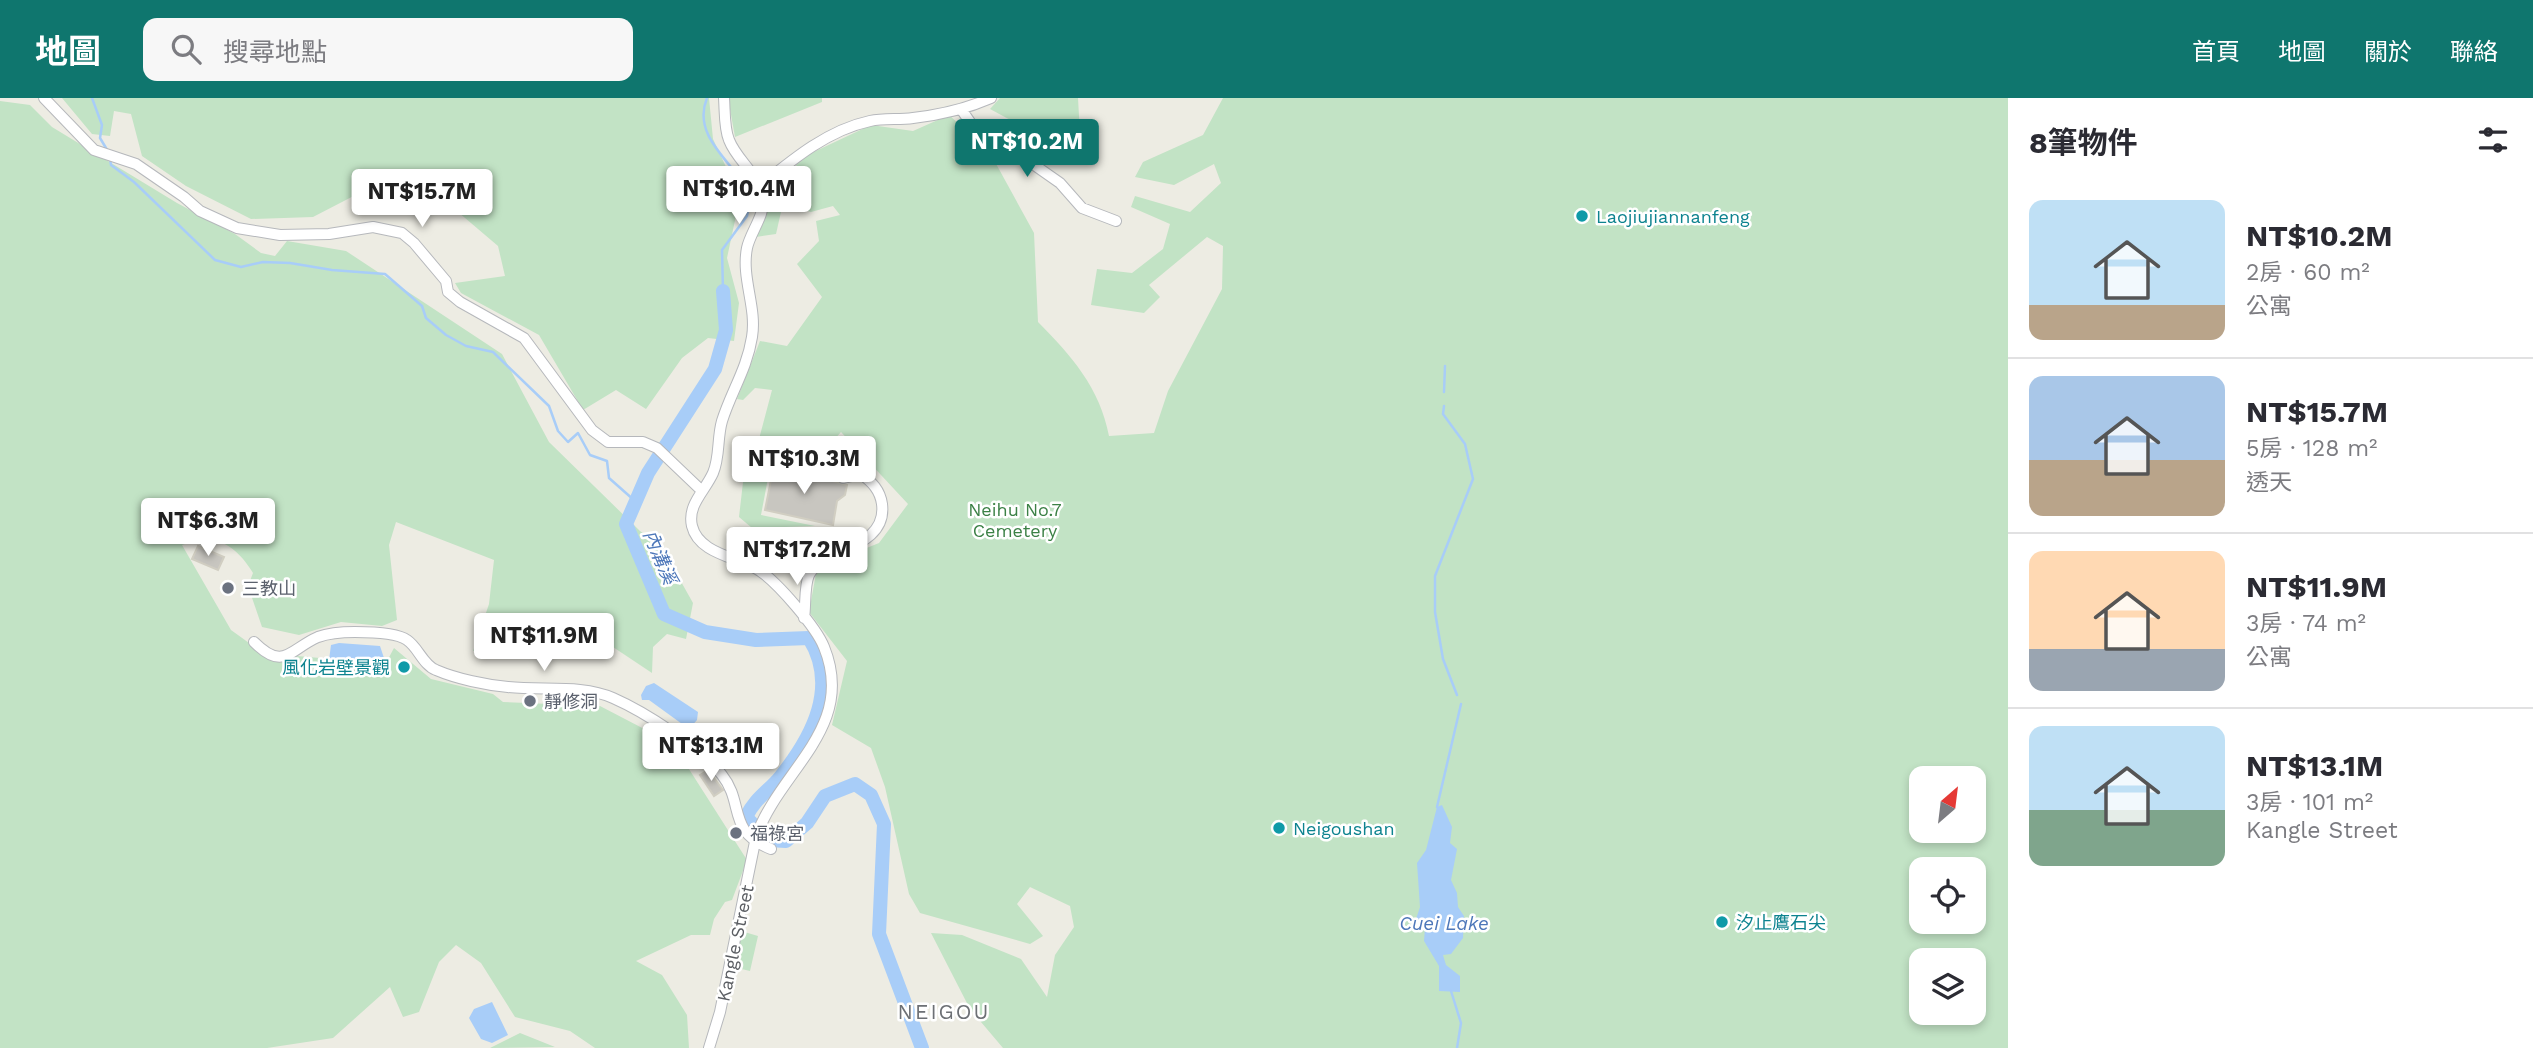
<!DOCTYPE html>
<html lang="zh-TW">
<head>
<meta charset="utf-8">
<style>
  body { margin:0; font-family:"Work Sans","Noto Sans TC",sans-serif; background:#f7f7f7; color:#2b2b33; height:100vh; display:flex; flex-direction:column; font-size:26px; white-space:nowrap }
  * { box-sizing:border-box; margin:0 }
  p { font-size:23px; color:#7c7c81 }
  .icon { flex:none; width:38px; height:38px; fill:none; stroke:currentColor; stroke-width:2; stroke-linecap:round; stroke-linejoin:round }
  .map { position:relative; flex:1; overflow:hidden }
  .drawer { display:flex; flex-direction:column; background:#fff; width:525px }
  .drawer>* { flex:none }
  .needle { width:46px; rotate:28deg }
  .controls { position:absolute; left:1909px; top:668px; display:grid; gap:14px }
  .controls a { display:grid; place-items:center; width:77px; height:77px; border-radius:14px; background:#fff; box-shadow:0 4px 10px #0003; font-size:35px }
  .price { position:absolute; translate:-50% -60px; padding:0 16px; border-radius:7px; background:#fff; color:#222; font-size:23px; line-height:46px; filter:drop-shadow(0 2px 4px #0008) }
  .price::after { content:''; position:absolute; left:50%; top:42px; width:21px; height:16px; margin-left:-10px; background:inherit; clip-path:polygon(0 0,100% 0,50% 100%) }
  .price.current { background:#0f766e; color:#fff }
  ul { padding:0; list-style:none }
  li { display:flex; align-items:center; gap:21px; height:175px; padding:0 21px }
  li+li { border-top:2px solid #e1e1e2 }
  li span { display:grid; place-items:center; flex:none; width:196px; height:140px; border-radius:14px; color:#555 }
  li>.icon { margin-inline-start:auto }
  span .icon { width:84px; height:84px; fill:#fffc; stroke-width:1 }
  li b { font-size:30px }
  h2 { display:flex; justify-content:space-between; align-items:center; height:84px; padding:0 21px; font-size:30px }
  header { display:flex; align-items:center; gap:42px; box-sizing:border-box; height:98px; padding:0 35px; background:#0f766e; color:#fff }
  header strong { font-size:33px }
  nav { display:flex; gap:38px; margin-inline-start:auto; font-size:24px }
  .search { width:490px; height:63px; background:#f7f7f7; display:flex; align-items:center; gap:18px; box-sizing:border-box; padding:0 24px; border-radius:14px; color:#7c7c81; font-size:26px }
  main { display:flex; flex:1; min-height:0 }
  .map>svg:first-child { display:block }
  .green { fill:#c2e3c5; fill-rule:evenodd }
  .water { fill:#a8cdf8 }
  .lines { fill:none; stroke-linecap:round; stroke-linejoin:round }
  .stream { stroke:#a8cdf8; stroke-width:2.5 }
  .river { stroke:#a8cdf8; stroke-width:14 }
  .building { fill:#c8c6c0; stroke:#d1cec2; stroke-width:2 }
  .minor-casing { stroke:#b6b8bc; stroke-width:12 }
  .minor { stroke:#fff; stroke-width:10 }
  .culture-dot { fill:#0f9aa8; stroke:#fff; stroke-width:2.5 }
  .worship-dot { fill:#6b7280; stroke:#fff; stroke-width:2.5 }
  .labels { text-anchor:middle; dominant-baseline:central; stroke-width:5; stroke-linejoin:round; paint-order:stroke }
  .culture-label { font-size:18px; fill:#0d838f; stroke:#fff; text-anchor:start }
  .park-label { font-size:18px; fill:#3c8146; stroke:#fff }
  .worship-label { font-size:18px; fill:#5b616d; stroke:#fff; text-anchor:start }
  .street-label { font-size:18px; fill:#5b5e63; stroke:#fff }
  .water-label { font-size:19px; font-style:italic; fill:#4d77b9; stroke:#fff }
  .quarter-label { font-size:21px; letter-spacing:2px; fill:#6d7075; stroke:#fff }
</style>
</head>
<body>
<header>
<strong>地圖</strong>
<div class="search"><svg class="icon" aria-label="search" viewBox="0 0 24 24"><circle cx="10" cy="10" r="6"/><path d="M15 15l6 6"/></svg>搜尋地點</div>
<nav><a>首頁</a><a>地圖</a><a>關於</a><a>聯絡</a></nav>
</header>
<main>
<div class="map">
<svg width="2008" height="950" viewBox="0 0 2008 950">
  <rect width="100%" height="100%" fill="#edece3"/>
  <path class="green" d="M62,0h647l4,41 27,58 -13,61 12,45 -5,38 -26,-3 -26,20 -36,51 -30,-19 -33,20 -44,-75 -78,-42 -6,-10 50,-7 -7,-30 -40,-34 20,-34 -26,-4 -16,18 -65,-5 -58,30 -62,2 -65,-33 -44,-30 -11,-42 -17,-3 -4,25 -18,-2z
    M728,0h94v4l-87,35z
    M1000,0h78l2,36 -48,24 -17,-13 1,-22 -26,-14z
    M1223,0h785v950h-1005l-33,-39 -39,-76 31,2 59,24 26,38 8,-42 19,-28 -4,-21 -40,-19 -13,17 26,32 -13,8 -110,-31 -11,-19 -24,-107 -14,-39 -39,-23 15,-64 -38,-49 8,-44 62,-25 29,-39 -67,-72 -7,8 10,-2 19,19v13l-26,7 -35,-8 -34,9 -7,37 54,11 -63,2 -13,-11 6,-52 14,-26 13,-49 -17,-2 -12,12 -6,-1 23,-58 27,5 35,-49 -25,-33 22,-23 -3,-20 24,-6 -7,-9 -22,6 -28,-9 -7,31 -20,3 12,-36 35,-44 68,-32 42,6 36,-16 40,36 45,82 4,89c33,33 62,66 71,114l45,-3 14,-42 54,-102 1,-43 -16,-9 -58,48 11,12 -16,16 -53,-8 6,-36 35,4 31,-24 7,-25 -39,-17 4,-11 55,16 31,-29 -7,-19 -40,21 -39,-8 8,-15 60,-27zM1922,681h52v52h-52zM1922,772h52v52h-52zM1922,863h52v52h-52z
    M0,3l30,4 22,22 125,76 58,31 26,19 14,3 12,-15 59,10 156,103 47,88 91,89 21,15 32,57 -7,36 -19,-5 -14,13 -1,26 -66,-44 -113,22 16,-47 5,-44 -98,-38 -7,23 8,75 -15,6 -41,-4 -42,13 -37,-8 -14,-41 5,-13c-18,-29 -38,-41 -71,-28l49,85 32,23 57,5 60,16 14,-26 37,31 62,15 10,8 97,4 73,38 74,116 -15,40 -7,2 -11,17 -4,16h-19l-55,26 26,14 25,40 2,33h-94l-25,-17 -55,-14 -34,-54 -25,-18 -17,17 -20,50 -16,5 -13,-30 -57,51 -66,10h-267z
    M741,833l17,5 -8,35 -17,-4z
    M520,935l35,14 -65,1z"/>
  <path class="water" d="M339,545l41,3 6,18 -10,8 -47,-12 2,-15z
    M654,585l44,29 -1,8 -8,9 -40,-29h-7l-1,-5 5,-9z
    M1442,707l10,22 -2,16 7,6 -6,31 6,13 1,14 6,9 -1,22 -12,16 -8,1 3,10 14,11v16l-21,-1v-25l-15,-25 1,-13 -9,-9 4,-12 -3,-44 9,-13 11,-43z
    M492,904l16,33 -16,8 -11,-4 -12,-21 5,-9z"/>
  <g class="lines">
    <path class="stream" d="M92,0l10,27 -2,13 9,15
      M707,0c-16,39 27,65 44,96l-4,22 -25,34 1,41
      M110,61l1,6 23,17 81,78 26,7 22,-5 27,1 42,7 53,4 37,32 4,12 20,17 20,11 27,6 56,54 9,25 10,11 10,-9 12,22 17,6 2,17 26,23
      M1444,294l1,-26
      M1444,308l-1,8 22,30 8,35 -38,97v36l8,47 14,36
      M1437,709l24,-103
      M1451,893l10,32 -4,25"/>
    <path class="river" d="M723,193l3,39 -11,39 -67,104 -22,51 38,90 41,18 51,8 53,-2c30,48 4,98 -28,138 -12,15 -26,22 -35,41l18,19
      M768,742l18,1 21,-18 18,-27 30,-12 16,11 13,29 -5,110 43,114"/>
  </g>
  <path class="building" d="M774,367l73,20 -2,10 -8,6 -4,24 -68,-15z
    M198,448l26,11 -6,13 -26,-11z
    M708,672l15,20 -9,6 -14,-21z"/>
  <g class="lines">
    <defs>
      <path id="minor" d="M44,0l50,52 42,14 48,33 16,14 37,17 43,7 49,-1 44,-7 29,6 12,10 32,38 2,11 12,10 64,36 68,92 16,12h35l14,6 44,42
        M961,11l18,26 31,13 50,35 22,25 34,13
        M760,88c33,-27 68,-56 110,-65 14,-3 29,-1 43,-3 26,-3 53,-9 78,-20
        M804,520c2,-12 0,-32 5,-43 12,-25 79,-26 73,-71 -2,-14 -10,-22 -21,-30l-18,4
        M254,544c30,30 36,7 64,-5 11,-4 25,-5 37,-5 12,0 41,0 52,8 11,7 16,25 29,30 21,9 50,15 72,17 35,4 73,-3 105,11 32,14 88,50 109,77 23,29 4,56 49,74
        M709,950l11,-36 36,-175c23,-67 101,-109 68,-190 -8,-20 -46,-64 -64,-76 -20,-14 -61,-16 -68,-45 -5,-21 13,-35 21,-53 7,-16 4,-35 9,-52 9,-29 25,-52 30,-84 5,-30 -11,-59 -5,-89 3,-15 18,-33 16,-49 -3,-24 -26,-38 -34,-59 -5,-12 -4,-29 -5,-42"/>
    </defs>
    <use href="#minor" class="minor-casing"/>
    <use href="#minor" class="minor"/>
  </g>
  <g class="culture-dot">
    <circle cx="1582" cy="118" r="7"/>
    <circle cx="404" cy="569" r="7"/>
    <circle cx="1279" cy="730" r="7"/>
    <circle cx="1722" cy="824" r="7"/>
  </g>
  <g class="worship-dot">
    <circle cx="228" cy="490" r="7"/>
    <circle cx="530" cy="603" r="7"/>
    <circle cx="736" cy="735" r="7"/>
  </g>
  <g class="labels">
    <g class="culture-label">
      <text x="1596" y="118">Laojiujiannanfeng</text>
      <text x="390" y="569" text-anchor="end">風化岩壁景觀</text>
      <text x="1293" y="730">Neigoushan</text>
      <text x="1736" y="824">汐止鷹石尖</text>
    </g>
    <g class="park-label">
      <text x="1015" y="411">Neihu No.7<tspan x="1015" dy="21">Cemetery</tspan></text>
    </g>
    <g class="worship-label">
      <text x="242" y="490">三教山</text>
      <text x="544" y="603">靜修洞</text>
      <text x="750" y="735">福祿宮</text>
    </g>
    <g class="street-label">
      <text transform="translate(735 845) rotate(-78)">Kangle Street</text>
    </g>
    <g class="water-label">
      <text transform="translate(660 459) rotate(67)">內溝溪</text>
      <text x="1444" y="825">Cuei Lake</text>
    </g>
    <g class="quarter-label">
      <text x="944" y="913">NEIGOU</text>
    </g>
  </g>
</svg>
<div class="controls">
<a><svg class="needle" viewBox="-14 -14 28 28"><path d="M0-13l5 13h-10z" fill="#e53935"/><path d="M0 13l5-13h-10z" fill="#7c7c81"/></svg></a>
<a><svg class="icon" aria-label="locate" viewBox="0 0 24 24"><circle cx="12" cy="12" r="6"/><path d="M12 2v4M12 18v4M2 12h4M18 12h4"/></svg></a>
<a><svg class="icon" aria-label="layers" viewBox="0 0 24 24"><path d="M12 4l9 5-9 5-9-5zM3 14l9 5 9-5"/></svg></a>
</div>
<b class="price current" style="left:1027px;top:81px">NT$10.2M</b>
<b class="price" style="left:739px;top:128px">NT$10.4M</b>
<b class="price" style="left:422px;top:131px">NT$15.7M</b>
<b class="price" style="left:804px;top:398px">NT$10.3M</b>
<b class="price" style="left:208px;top:460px">NT$6.3M</b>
<b class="price" style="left:797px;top:489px">NT$17.2M</b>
<b class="price" style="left:544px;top:575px">NT$11.9M</b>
<b class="price" style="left:711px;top:685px">NT$13.1M</b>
</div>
<section class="drawer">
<h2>8筆物件<svg class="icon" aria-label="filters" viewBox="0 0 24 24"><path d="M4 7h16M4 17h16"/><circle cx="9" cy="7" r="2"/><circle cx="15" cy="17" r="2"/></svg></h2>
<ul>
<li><span style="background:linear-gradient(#bfe0f5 75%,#b9a48a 0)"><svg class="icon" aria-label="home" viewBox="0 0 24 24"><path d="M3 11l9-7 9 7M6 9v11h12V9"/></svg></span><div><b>NT$10.2M</b><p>2房 · 60 m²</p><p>公寓</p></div></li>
<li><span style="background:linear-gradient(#a9c7e8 60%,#b9a48a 0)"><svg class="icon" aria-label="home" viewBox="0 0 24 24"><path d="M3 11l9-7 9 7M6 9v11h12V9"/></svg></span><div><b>NT$15.7M</b><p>5房 · 128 m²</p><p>透天</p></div></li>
<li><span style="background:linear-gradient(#ffd9b3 70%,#9aa5b1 0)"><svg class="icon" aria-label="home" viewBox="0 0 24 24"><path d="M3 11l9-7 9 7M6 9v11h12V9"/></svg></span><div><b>NT$11.9M</b><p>3房 · 74 m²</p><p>公寓</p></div></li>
<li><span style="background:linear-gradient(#bfe0f5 60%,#7fa58c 0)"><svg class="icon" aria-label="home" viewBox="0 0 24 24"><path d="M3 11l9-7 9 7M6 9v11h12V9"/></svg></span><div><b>NT$13.1M</b><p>3房 · 101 m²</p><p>Kangle Street</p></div></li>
</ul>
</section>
</main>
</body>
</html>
